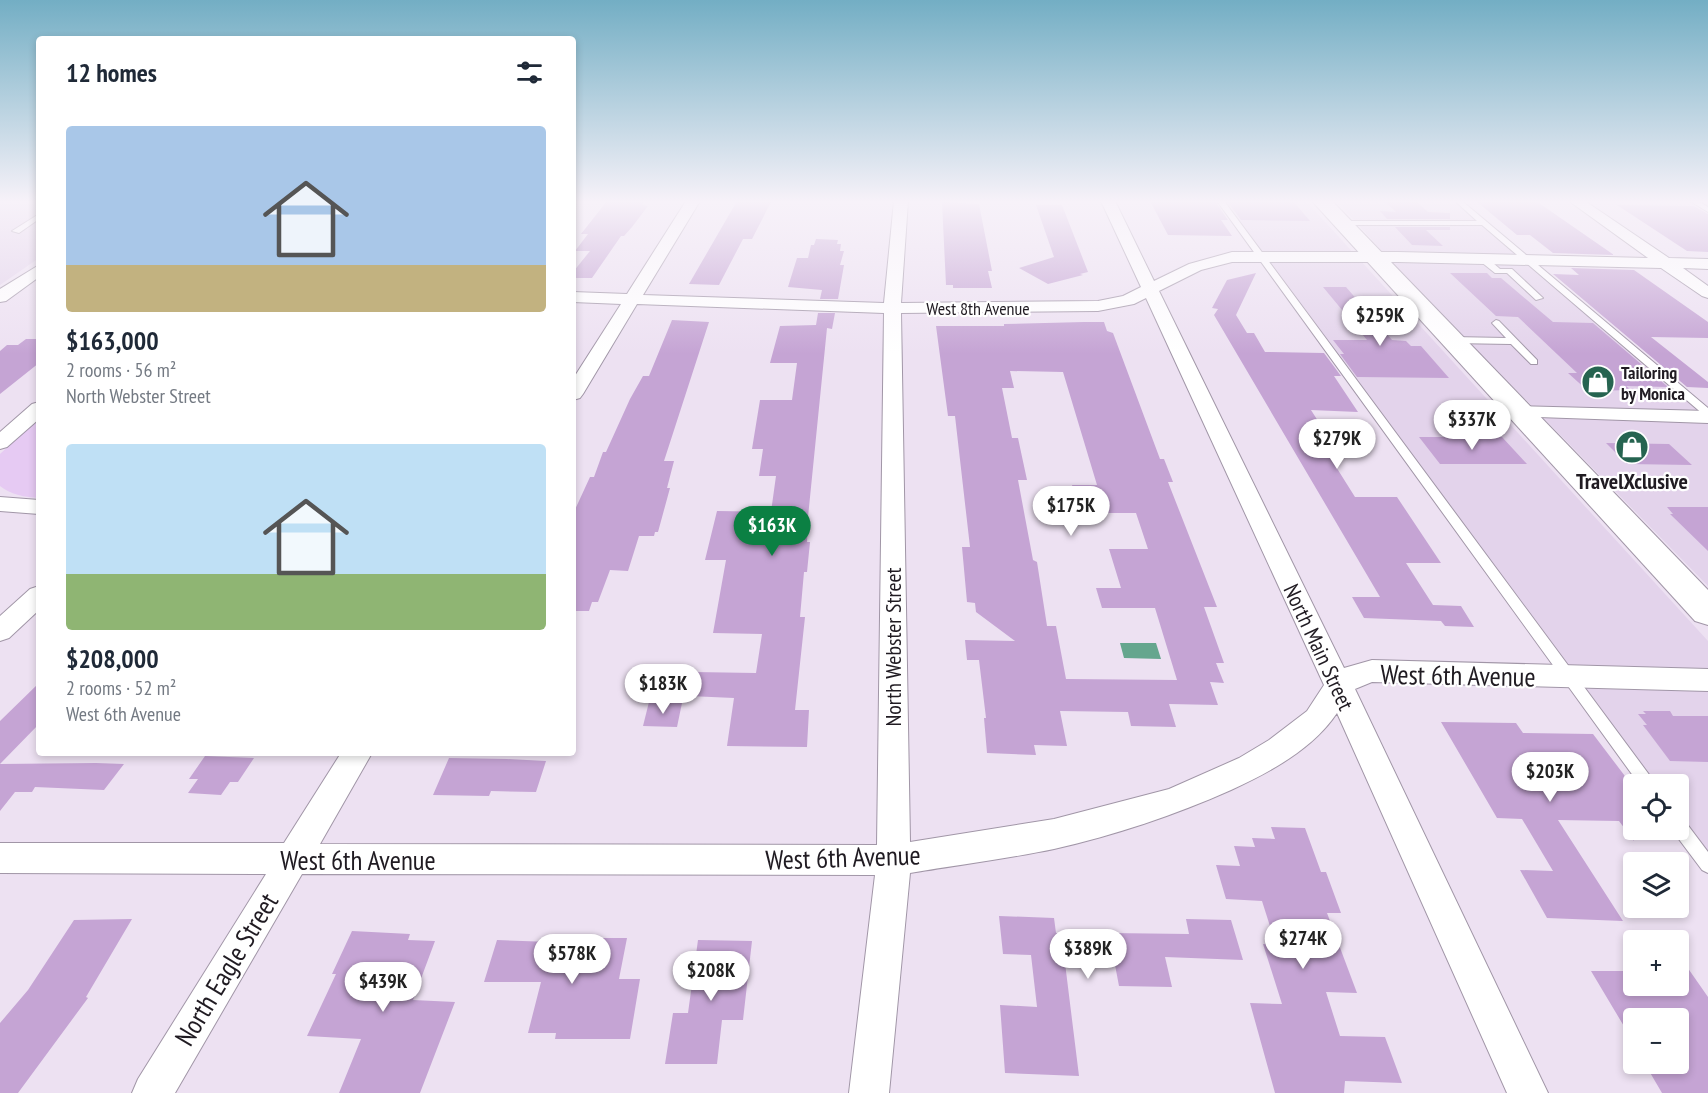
<!DOCTYPE html>
<html lang="en">
<head>
<meta charset="utf-8">
<style>
  body { margin:0; font-family:"PT Sans Narrow",sans-serif; background:#f2f2f3; color:#1f2937; height:100vh; display:flex; flex-direction:column; font-size:22px; white-space:nowrap }
  * { box-sizing:border-box; margin:0 }
  p { font-size:20px; color:#747a83 }
  .icon { flex:none; width:33px; height:33px; fill:none; stroke:currentColor; stroke-width:2; stroke-linecap:round; stroke-linejoin:round }
  .map { position:relative; flex:1; overflow:hidden }
  .panel { position:absolute; left:36px; top:36px; width:540px; height:720px; display:flex; flex-direction:column; background:#fff; border-radius:6px; box-shadow:0 3px 9px #0003 }
  .panel>* { flex:none }
  .buttons { position:absolute; left:1623px; top:774px; display:grid; gap:12px }
  .buttons a { display:grid; place-items:center; width:66px; height:66px; border-radius:6px; background:#fff; box-shadow:0 3px 9px #0003; font-size:30px }
  .price { position:absolute; translate:-50% -51px; padding:0 14px; border-radius:21px; background:#fff; color:#222; font-size:20px; line-height:39px; filter:drop-shadow(0 2px 3px #0008) }
  .price::after { content:''; position:absolute; left:50%; top:36px; width:18px; height:14px; margin-left:-9px; background:inherit; clip-path:polygon(0 0,100% 0,50% 100%) }
  .price.on { background:#0b8043; color:#fff }
  ul { padding:0; list-style:none }
  li { display:grid; align-content:center; gap:12px; height:318px; padding:0 30px }
  li span { display:grid; place-items:center; height:186px; border-radius:6px; color:#555 }
  li>.icon { margin-inline-start:auto }
  span .icon { width:108px; height:108px; fill:#fffc; stroke-width:1 }
  li b { font-size:26px }
  h2 { display:flex; justify-content:space-between; align-items:center; height:72px; padding:0 30px; font-size:26px }
  .map>svg:first-child { display:block }
  .built { fill:#e3d3eb }
  .green { fill:#e6caf3 }
  .water { fill:#65a68e }
  .building { fill:#c5a4d4; fill-rule:evenodd }
  .lines { fill:none; stroke-linecap:round; stroke-linejoin:round }
  .service-casing { stroke:#a196a7; stroke-width:2 }
  .minor-casing { stroke:#a196a7; stroke-width:2 }
  .secondary-casing { stroke:#a196a7; stroke-width:2 }
  .service { fill:#fff; fill-rule:evenodd }
  .minor { fill:#fff; fill-rule:evenodd }
  .secondary { fill:#fff; fill-rule:evenodd }
  .labels { text-anchor:middle; dominant-baseline:central; stroke-width:4.5; stroke-linejoin:round; paint-order:stroke }
  .far-street-label { font-size:18px; fill:#201b22; stroke:#fff }
  .far-poi-label { font-size:18px; font-weight:bold; fill:#201b22; stroke:#fff; text-anchor:start }
  .poi-label { font-size:22px; font-weight:bold; fill:#201b22; stroke:#fff }
  .street-label { font-size:22px; fill:#201b22; stroke:#fff }
  .near-street-label { font-size:27px; fill:#201b22; stroke:#fff }
</style>
</head>
<body>
<div class="map">
<svg width="1708" height="1093" viewBox="0 0 1708 1093">
  <rect width="100%" height="100%" fill="#ede1f2"/>
  <path class="built" d="M0,201h39v57l-39,27z
    M1220,201h86l402,440v228l-29,-40 -1,-45h-32z
    M1337,201h121l250,210v175l-312,-319z"/>
  <path class="green" d="M39,418v80c-14,-1 -28,-3 -39,-12v-32z"/>
  <path class="water" d="M1120,643h36l5,16 -37,-1z"/>
  <path class="building" d="M607,201h38l-3,4 6,1 -16,21 -8,9h-3l-29,42h-19v-6l17,-21h-15l13,-17h-7z
    M737,201l34,1 -19,37h-9l-24,46 -30,-1z
    M1150,201h65l13,19h-7l11,16 -64,-1z
    M1227,201h66l17,20 -69,-1z
    M1476,201h60l78,54 -61,-2 -23,-18h-13z
    M942,202l37,2 13,67h-4l4,17h-39v-3h-7z
    M1385,202h32l11,10 22,1v6h-63l-7,-8 16,1z
    M1036,205h26l26,67 -8,2 3,1 -35,9 -29,-16 35,-11z
    M1617,205l77,1 14,8v38l-21,-1z
    M1395,227h55v3h-24l17,16 -31,-1z
    M816,239l22,1 -1,4h4l-1,7h4l-4,14h4l-6,34h-18l2,-9 -34,-3 9,-29h11l3,-13h3z
    M1571,268l63,2 74,52v16l-57,-1 57,45v6l-21,-1 -134,-113 26,1z
    M1256,273l-20,42 11,18h7l11,19 59,1 17,23h-7l24,36 -47,-2 21,33h-11l34,54h42l44,66h-35l27,42 28,1 13,21 -29,-1 -4,-5 -77,-3 -12,-21h28l-166,-282 4,-6 -6,-1 15,-28z
    M1450,273h37l5,5h9l52,44 40,1 75,64 -42,-1 5,4 -43,1 -20,-18h9l-59,-56 -22,-1z
    M1323,287h23l46,53 14,1 5,5h10l28,32 -92,-1 -17,-23h4l-11,-14h34z
    M818,313h17l-3,16 -5,-1 -19,189 -1,25h3l-3,30h-3l-4,45h5l-10,93h14l-2,37 -80,-1 7,-48 -45,-2 5,-24 62,1 6,-39 -49,-1 13,-73h-21l12,-49 54,1 5,-36h-17l4,-27h-11l8,-49h32l5,-37h-27l10,-37 36,-1z
    M672,320l37,2 -45,139h10l-7,27h3l-12,44h-3l-1,4h-15l-11,35 -18,-1 -12,32h-6l-3,9h-16v-97l17,-37h4l9,-25h3l24,-53 13,-23h6z
    M1084,322h20l3,9 6,2 47,126h4l9,23h-5l49,125h-13l20,56h-8l8,20 -14,-1 8,23 -49,-1 7,23 -45,-1 -3,-14 -68,-1 7,35 -33,-1 2,10 -49,-2 -3,-35h2l-7,-58h-12l-2,-20 50,1 -39,-29 -1,-9 -8,-1 -5,-55h8l-15,-131h-7l-12,-90h68v-2zM1010,371l53,1 34,113h-25l8,28h56l12,36h-39l12,39h-25l6,20h53l22,72 -111,-1 -10,-53h-9l-10,-64 -4,-2 -15,-80h9l-9,-42h-6l-10,-50h12z
    M26,339h13v24l-39,31v-43l7,-6h11z
    M1419,437h83l25,27h-87z
    M1606,443l63,1 23,21 -65,-1z
    M1667,507h41v44l-38,-37h3z
    M39,683v41l-39,40v-43z
    M649,702l33,1 -5,24 -34,-1z
    M1643,711h27l3,5h35v46l-38,-1 -27,-36h4l-9,-11h8z
    M1441,722l75,1 7,10 70,1 41,54v53l-15,-20 -61,-1 65,101 -76,-3 -27,-48 33,1 -31,-52 -25,-1z
    M205,756l49,2 -16,24h-8l-9,13 -33,-2 10,-14h-9z
    M449,758l58,1 39,2 -10,31 -45,-1 -2,5 -56,-1z
    M96,763l28,1 -20,26 -69,-3 -3,5h-17l-15,19v-47z
    M1271,827l34,1 16,44h5l15,41h-14l30,80 -31,-1 14,44 45,1 17,46 -57,-2 -1,12h-69l-25,-90 32,1 -19,-60 13,1 -14,-44 -36,-2 -10,-34 24,1 -6,-20 21,1 -3,-9 23,1z
    M999,916l55,2 2,15 53,2v-2l80,1 -3,-15 45,1 12,40 -78,-3 7,30 -53,-1 -4,-21 -50,-2 14,113 -74,-3 -5,-68 37,2 -6,-52 -28,-1z
    M132,919l-46,78 2,1 -70,95h-18v-70l28,-33 46,-70z
    M352,931l58,3 -2,6 27,1 -22,59 42,2 -35,91h-81l22,-54 -54,-3 29,-62h-4z
    M552,938h75l-8,41h21l-10,60h-75l1,-6h-28l13,-51h-57l13,-42 54,2z
    M698,940l54,1 -9,79h-21l-5,44h-52l8,-51h15z
    M1678,954l30,43v96h-46l-17,-29h33v-46h-44v25l-43,-72h43v15h44z"/>
  <g class="lines">
    <defs>
      <path id="service" d="M1217,201h7l432,583h-17z
        M1455,201h7l246,207v8l-4,-1 -222,-190h-141l-4,-2 4,-2h136z
        M1690,201h8l10,6v5z
        M39,214v5l-20,14 -7,-2z
        M1480,257h6l14,12h12l31,29 -7,2 -29,-27h-12l-15,-12z
        M1496,320l3,1 38,39v4h-6l-20,-20 -59,-1 -4,-3 4,-3 54,1 -14,-15z
        M1678,818l6,2 24,32v21l-6,-3 -30,-40h6z"/>
      <path id="minor" d="M686,201h14l-57,94 241,8 10,-102h14l-7,102 197,-2 25,-5 18,-9 -40,-86h14l39,80 35,-17 43,-12h166l250,6 -79,-57h16l84,57 39,1v10l-25,-1 25,18v12l-6,-2 -41,-28 -263,-6h-166l-31,8 -42,21 185,377 28,-8 336,9v22l-336,-9 -17,7 193,404h-41l-170,-380c-24,36 -67,59 -106,77 -56,25 -116,45 -177,59 -48,10 -97,16 -144,24l-21,220h-40l26,-218 -573,-1 -127,219h-43l6,-14 128,-205 -266,-1v-30h284l57,-90h31l-52,91 557,1 7,-532 -247,-9 -54,90 -3,4 -7,2v-21l48,-75 -48,-2v-10l54,2zM1146,298l178,387 -17,26 -38,29 -30,18 -70,31 -115,30 -144,23 -9,-529 197,-2 36,-7z
        M39,265v12l-33,24 -6,1v-13z
        M39,402v17l-32,28 -7,2v-17l32,-28z
        M1518,406l190,5v12l-197,-7 -3,-4 3,-4z
        M0,497l39,3v14l-39,-3z
        M39,586v24l-30,28 -9,3v-25l30,-27z"/>
      <path id="secondary" d="M1312,201h20l376,389v35l-13,-4z"/>
    </defs>
    <use href="#service" class="service-casing"/>
    <use href="#minor" class="minor-casing"/>
    <use href="#secondary" class="secondary-casing"/>
    <use href="#service" class="service"/>
    <use href="#minor" class="minor"/>
    <use href="#secondary" class="secondary"/>
  </g>
  <linearGradient id="sky" x2="0" y2="1"><stop stop-color="#73aec4"/><stop offset="0.57" stop-color="#f7f2f9"/><stop offset="1" stop-color="#f7f2f9" stop-opacity="0"/></linearGradient>
  <rect width="1708" height="354" fill="url(#sky)"/>
  <defs>
    <symbol id="shop-disc" viewBox="-11 -11 22 22"><circle r="9.5" fill="#266450" stroke="#fff"/><path d="M-5-2.5h2.3a2.7 3.5 0 0 1 5.4 0H5L5.5 6h-11ZM-1.5-2.5h3a1.5 2.3 0 0 0-3 0Z" fill="#fff"/></symbol>
  </defs>
  <g fill-rule="evenodd">
    <use href="#shop-disc" x="1579" y="363" width="38" height="38"/>
    <use href="#shop-disc" x="1613" y="428" width="38" height="38"/>
  </g>
  <g class="labels">
    <g class="far-street-label">
      <text x="978" y="308">West 8th Avenue</text>
    </g>
    <g class="far-poi-label">
      <text x="1621" y="372">Tailoring<tspan x="1621" dy="21">by Monica</tspan></text>
    </g>
    <g class="poi-label">
      <text x="1632" y="481">TravelXclusive</text>
    </g>
    <g class="street-label">
      <text transform="translate(893 647) rotate(-90)">North Webster Street</text>
      <text transform="translate(1319 647) rotate(65)">North Main Street</text>
    </g>
    <g class="near-street-label">
      <text transform="translate(1458 675) rotate(1)">West 6th Avenue</text>
      <text transform="translate(843 857) rotate(-2)">West 6th Avenue</text>
      <text x="358" y="860">West 6th Avenue</text>
      <text transform="translate(226 969) rotate(-59)">North Eagle Street</text>
    </g>
  </g>
</svg>
<div class="buttons">
<a><svg class="icon" aria-label="locate" viewBox="0 0 24 24"><circle cx="12" cy="12" r="6"/><path d="M12 2v4M12 18v4M2 12h4M18 12h4"/></svg></a>
<a><svg class="icon" aria-label="layers" viewBox="0 0 24 24"><path d="M12 4l9 5-9 5-9-5zM3 14l9 5 9-5"/></svg></a>
<a>+</a>
<a>−</a>
</div>
<b class="price" style="left:1380px;top:347px">$259K</b>
<b class="price" style="left:1472px;top:451px">$337K</b>
<b class="price" style="left:1337px;top:470px">$279K</b>
<b class="price" style="left:1071px;top:537px">$175K</b>
<b class="price on" style="left:772px;top:557px">$163K</b>
<b class="price" style="left:663px;top:715px">$183K</b>
<b class="price" style="left:1550px;top:803px">$203K</b>
<b class="price" style="left:1303px;top:970px">$274K</b>
<b class="price" style="left:1088px;top:980px">$389K</b>
<b class="price" style="left:572px;top:985px">$578K</b>
<b class="price" style="left:711px;top:1002px">$208K</b>
<b class="price" style="left:383px;top:1013px">$439K</b>
<section class="panel">
<h2>12 homes<svg class="icon" aria-label="filters" viewBox="0 0 24 24"><path d="M4 7h16M4 17h16"/><circle cx="9" cy="7" r="2"/><circle cx="15" cy="17" r="2"/></svg></h2>
<ul>
<li><span style="background:linear-gradient(#a9c7e8 75%,#c2b280 0)"><svg class="icon" aria-label="home" viewBox="0 0 24 24"><path d="M3 11l9-7 9 7M6 9v11h12V9"/></svg></span><div><b>$163,000</b><p>2 rooms · 56 m²</p><p>North Webster Street</p></div></li>
<li><span style="background:linear-gradient(#bfe0f5 70%,#8fb573 0)"><svg class="icon" aria-label="home" viewBox="0 0 24 24"><path d="M3 11l9-7 9 7M6 9v11h12V9"/></svg></span><div><b>$208,000</b><p>2 rooms · 52 m²</p><p>West 6th Avenue</p></div></li>
</ul>
</section>
</div>
</body>
</html>
